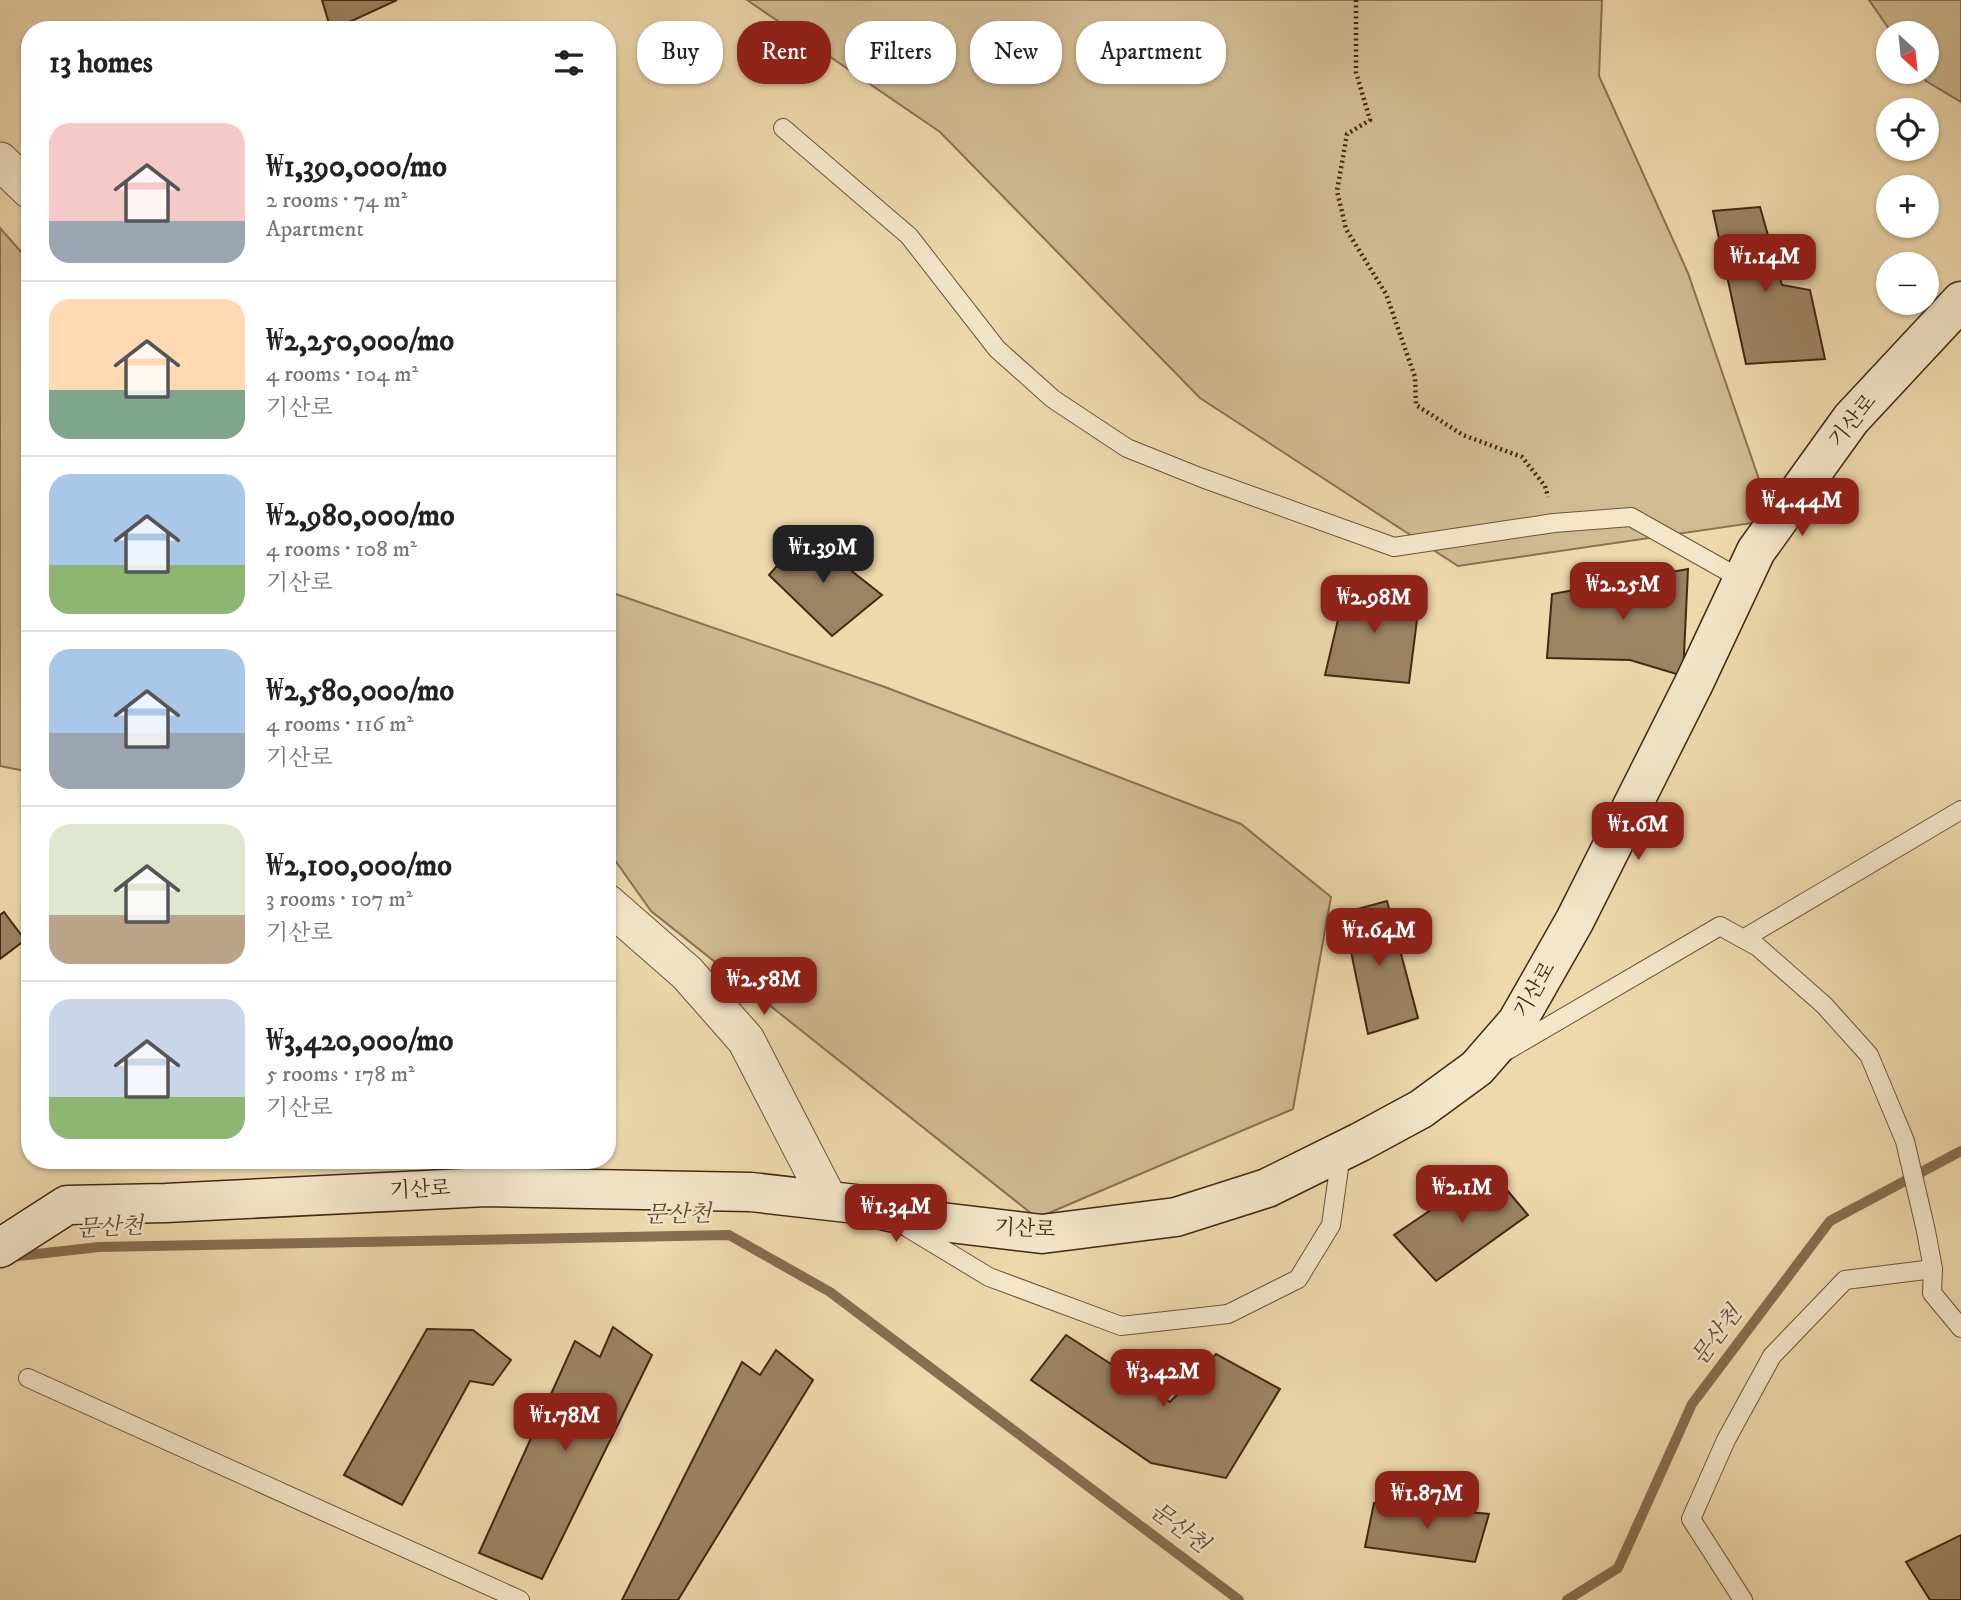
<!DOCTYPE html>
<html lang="en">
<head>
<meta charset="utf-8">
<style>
  body { margin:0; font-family:"IM FELL DW Pica","Noto Serif KR",serif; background:#f2f2f2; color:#222; height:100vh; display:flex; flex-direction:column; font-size:26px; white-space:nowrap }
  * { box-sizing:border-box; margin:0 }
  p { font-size:23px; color:#767676 }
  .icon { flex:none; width:38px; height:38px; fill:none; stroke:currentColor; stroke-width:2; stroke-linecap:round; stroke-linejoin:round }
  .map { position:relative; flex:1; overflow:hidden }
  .side { position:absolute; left:21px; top:21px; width:595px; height:1148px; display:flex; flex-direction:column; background:#fff; border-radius:28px; box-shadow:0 2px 5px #0004 }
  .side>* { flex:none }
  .guide { position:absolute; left:637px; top:21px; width:665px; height:63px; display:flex; gap:14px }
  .needle { width:46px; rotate:153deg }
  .controls { position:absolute; left:1876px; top:21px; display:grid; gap:14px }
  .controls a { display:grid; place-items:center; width:63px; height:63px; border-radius:50%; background:#fff; box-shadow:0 2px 5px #0004; font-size:35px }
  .price { position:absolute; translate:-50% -60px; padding:0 16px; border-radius:14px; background:#8f2418; color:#fff; font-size:23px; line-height:46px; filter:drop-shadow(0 2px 4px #0008) }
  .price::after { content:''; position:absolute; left:50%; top:42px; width:21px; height:16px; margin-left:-10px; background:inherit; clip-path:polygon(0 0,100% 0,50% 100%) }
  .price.active { background:#222; color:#fff }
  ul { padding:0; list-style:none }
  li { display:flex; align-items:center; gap:21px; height:175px; padding:0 28px }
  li+li { border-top:2px solid #e0e0e0 }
  li span { display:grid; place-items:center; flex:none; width:196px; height:140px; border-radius:21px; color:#555 }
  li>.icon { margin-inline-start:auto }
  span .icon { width:84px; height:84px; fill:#fffc; stroke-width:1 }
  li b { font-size:30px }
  h2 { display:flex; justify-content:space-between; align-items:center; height:84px; padding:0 28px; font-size:30px }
  .tag { padding:0 24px; border-radius:28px; background:#fff; box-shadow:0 2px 5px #0004; font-size:24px; line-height:63px }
  .tag.active { background:#8f2418; color:#fff }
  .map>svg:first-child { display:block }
  .green { fill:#d0bb92; stroke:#8a7252; stroke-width:2 }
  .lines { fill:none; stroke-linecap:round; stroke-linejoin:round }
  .stream { stroke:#866e4f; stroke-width:10 }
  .building { fill:#9b8462; stroke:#432812; stroke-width:2 }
  .service-casing { stroke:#6e5438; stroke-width:20 }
  .minor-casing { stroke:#6e5438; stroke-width:39 }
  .secondary-casing { stroke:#432812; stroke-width:41 }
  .path { stroke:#432812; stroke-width:4.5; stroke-dasharray:2 3.5; stroke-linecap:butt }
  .service { stroke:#f3e6c9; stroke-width:18 }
  .minor { stroke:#f3e6c9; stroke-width:37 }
  .secondary { stroke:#f3e6c9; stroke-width:38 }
  .labels { text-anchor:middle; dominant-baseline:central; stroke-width:5; stroke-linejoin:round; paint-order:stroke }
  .street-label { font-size:21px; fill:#432812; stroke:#f3e6c9 }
  .water-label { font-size:23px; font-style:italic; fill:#654b31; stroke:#f3e6c9 }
</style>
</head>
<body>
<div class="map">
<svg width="1961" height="1600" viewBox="0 0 1961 1600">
  <rect width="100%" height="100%" fill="#edd9ac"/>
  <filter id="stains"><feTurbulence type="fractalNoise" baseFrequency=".00286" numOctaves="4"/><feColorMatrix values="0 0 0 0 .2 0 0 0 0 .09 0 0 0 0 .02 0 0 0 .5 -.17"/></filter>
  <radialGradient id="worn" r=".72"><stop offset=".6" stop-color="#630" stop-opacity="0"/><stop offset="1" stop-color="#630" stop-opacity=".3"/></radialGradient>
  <path class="green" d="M747,0h855l-3,76 89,197 85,247 -315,46 -258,-168 -260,-266z
    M1869,0h92v102l-35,-21 -7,-9h8v-39h-35z
    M0,228l30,34v510l-30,-6z
    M607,591l278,96 356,137 90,73 -38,212 -256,109 -386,-307 -44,-62z"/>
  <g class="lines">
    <path class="stream" d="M10,1257l89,-10 630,-12 101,57 409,308
      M1567,1600l51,-32 74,-164 138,-183 131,-70"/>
  </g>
  <path class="building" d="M322,0h75l-65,30h-1z
    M1760,207l22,78 28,5 15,69 -79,5 -33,-153z
    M805,534l77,61 -50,41 -63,-61z
    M1688,569l-5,107 -53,-16 -83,-2 5,-64z
    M1348,577l71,27 -10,79 -84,-8z
    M1387,901l31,117 -50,16 -25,-121z
    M4,912l21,28 -25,19v-44z
    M1490,1170l38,45 -92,66 -42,-46z
    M613,1327l39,28 -110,224 -63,-26 96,-212 25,16z
    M427,1329l46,1 38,30 -18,25 -23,-4 -68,124 -58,-30z
    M1066,1335l104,67 46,-48 64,35 -54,89 -75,-15 -120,-83z
    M776,1350l37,30 -135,220h-56l120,-238 18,13z
    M1374,1503l115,11 -14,48 -110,-15z
    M1961,1535v65h-31l-24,-38z"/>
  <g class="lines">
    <defs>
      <path id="service" d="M783,128l126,108 88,113 56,50 74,49 75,30 192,69 160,-24 77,-6 112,63
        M1743,939l218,-129
        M1508,1050l212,-124 38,21 66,58 45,50 36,86 21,90 7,38 -1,24 29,35
        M908,1228l81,49 132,49 107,-12 70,-35 33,-54 10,-71
        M28,1378l492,222
        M1743,1600l-52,-81 35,-79 46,-84 73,-76 88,-11"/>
      <path id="minor" d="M0,161l30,29
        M607,903l80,70 59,67 83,161"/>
      <path id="secondary" d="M0,1248l67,-43 99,-2 320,-16 265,5 105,12 69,16 117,14 134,-17 91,-29 93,-46 61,-33 56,-41 40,-46 58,-102 119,-237 62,-132 95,-132 110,-118"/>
    </defs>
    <use href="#service" class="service-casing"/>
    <use href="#minor" class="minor-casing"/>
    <use href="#secondary" class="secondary-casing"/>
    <path class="path" d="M1356,0v72l14,48 -23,14 -10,57 9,38 40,65 29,83 1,28 47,30 59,22 23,29 3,11"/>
    <use href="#service" class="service"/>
    <use href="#minor" class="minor"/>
    <use href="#secondary" class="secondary"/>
  </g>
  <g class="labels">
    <g class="street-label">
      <text transform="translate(1853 421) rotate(-51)">기산로</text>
      <text transform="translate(1535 990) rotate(-60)">기산로</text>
      <text transform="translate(420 1190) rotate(-3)">기산로</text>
      <text transform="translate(1025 1229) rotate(3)">기산로</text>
    </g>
    <g class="water-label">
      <text transform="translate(678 1215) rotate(-1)">문산천</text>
      <text transform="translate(110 1228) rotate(-3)">문산천</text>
      <text transform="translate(1717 1336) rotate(-53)">문산천</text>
      <text transform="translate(1179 1528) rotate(37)">문산천</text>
    </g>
  </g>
  <rect width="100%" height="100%" filter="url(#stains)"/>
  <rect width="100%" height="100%" fill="url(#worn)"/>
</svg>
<div class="controls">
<a><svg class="needle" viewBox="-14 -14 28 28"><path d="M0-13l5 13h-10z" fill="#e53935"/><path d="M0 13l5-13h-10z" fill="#767676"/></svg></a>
<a><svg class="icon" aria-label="locate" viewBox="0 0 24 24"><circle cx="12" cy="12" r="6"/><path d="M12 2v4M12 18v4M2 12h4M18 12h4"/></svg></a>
<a>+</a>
<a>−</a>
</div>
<b class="price" style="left:1765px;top:294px">₩1.14M</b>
<b class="price" style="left:1802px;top:538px">₩4.44M</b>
<b class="price active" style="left:823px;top:585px">₩1.39M</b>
<b class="price" style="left:1623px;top:622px">₩2.25M</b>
<b class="price" style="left:1374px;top:635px">₩2.98M</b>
<b class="price" style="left:1638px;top:862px">₩1.6M</b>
<b class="price" style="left:1379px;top:968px">₩1.64M</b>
<b class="price" style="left:764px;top:1017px">₩2.58M</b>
<b class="price" style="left:1462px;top:1225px">₩2.1M</b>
<b class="price" style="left:896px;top:1244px">₩1.34M</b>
<b class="price" style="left:1163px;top:1409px">₩3.42M</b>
<b class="price" style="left:565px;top:1453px">₩1.78M</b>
<b class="price" style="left:1427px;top:1531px">₩1.87M</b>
<div class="guide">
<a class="tag">Buy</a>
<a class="tag active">Rent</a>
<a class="tag">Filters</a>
<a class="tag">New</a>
<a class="tag">Apartment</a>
</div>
<section class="side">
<h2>13 homes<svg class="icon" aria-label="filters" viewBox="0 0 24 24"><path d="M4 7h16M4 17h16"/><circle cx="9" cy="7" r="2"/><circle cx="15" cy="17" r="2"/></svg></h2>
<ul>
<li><span style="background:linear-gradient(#f6c9c9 70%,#9aa5b1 0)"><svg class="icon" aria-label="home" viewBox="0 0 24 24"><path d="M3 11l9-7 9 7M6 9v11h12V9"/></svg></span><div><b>₩1,390,000/mo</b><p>2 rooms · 74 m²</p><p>Apartment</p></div></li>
<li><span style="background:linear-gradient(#ffd9b3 65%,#7fa58c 0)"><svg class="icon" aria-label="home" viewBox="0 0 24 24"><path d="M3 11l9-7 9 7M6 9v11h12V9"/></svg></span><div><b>₩2,250,000/mo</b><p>4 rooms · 104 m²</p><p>기산로</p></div></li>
<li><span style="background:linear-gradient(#a9c7e8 65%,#8fb573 0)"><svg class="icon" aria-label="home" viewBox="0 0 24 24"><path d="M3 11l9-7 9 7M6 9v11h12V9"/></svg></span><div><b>₩2,980,000/mo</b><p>4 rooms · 108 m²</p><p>기산로</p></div></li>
<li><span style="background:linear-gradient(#a9c7e8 60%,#9aa5b1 0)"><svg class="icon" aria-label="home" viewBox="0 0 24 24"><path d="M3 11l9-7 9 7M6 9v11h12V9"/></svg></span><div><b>₩2,580,000/mo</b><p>4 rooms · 116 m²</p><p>기산로</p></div></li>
<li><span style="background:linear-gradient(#dfe7d0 65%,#b9a48a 0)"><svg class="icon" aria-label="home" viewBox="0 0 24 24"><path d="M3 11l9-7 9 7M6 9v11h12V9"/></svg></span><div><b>₩2,100,000/mo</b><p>3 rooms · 107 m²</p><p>기산로</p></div></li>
<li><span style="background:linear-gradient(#c9d6e8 70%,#8fb573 0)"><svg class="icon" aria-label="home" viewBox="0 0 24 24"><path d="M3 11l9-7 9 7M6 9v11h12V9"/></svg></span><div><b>₩3,420,000/mo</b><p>5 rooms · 178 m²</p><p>기산로</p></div></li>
</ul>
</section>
</div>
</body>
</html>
